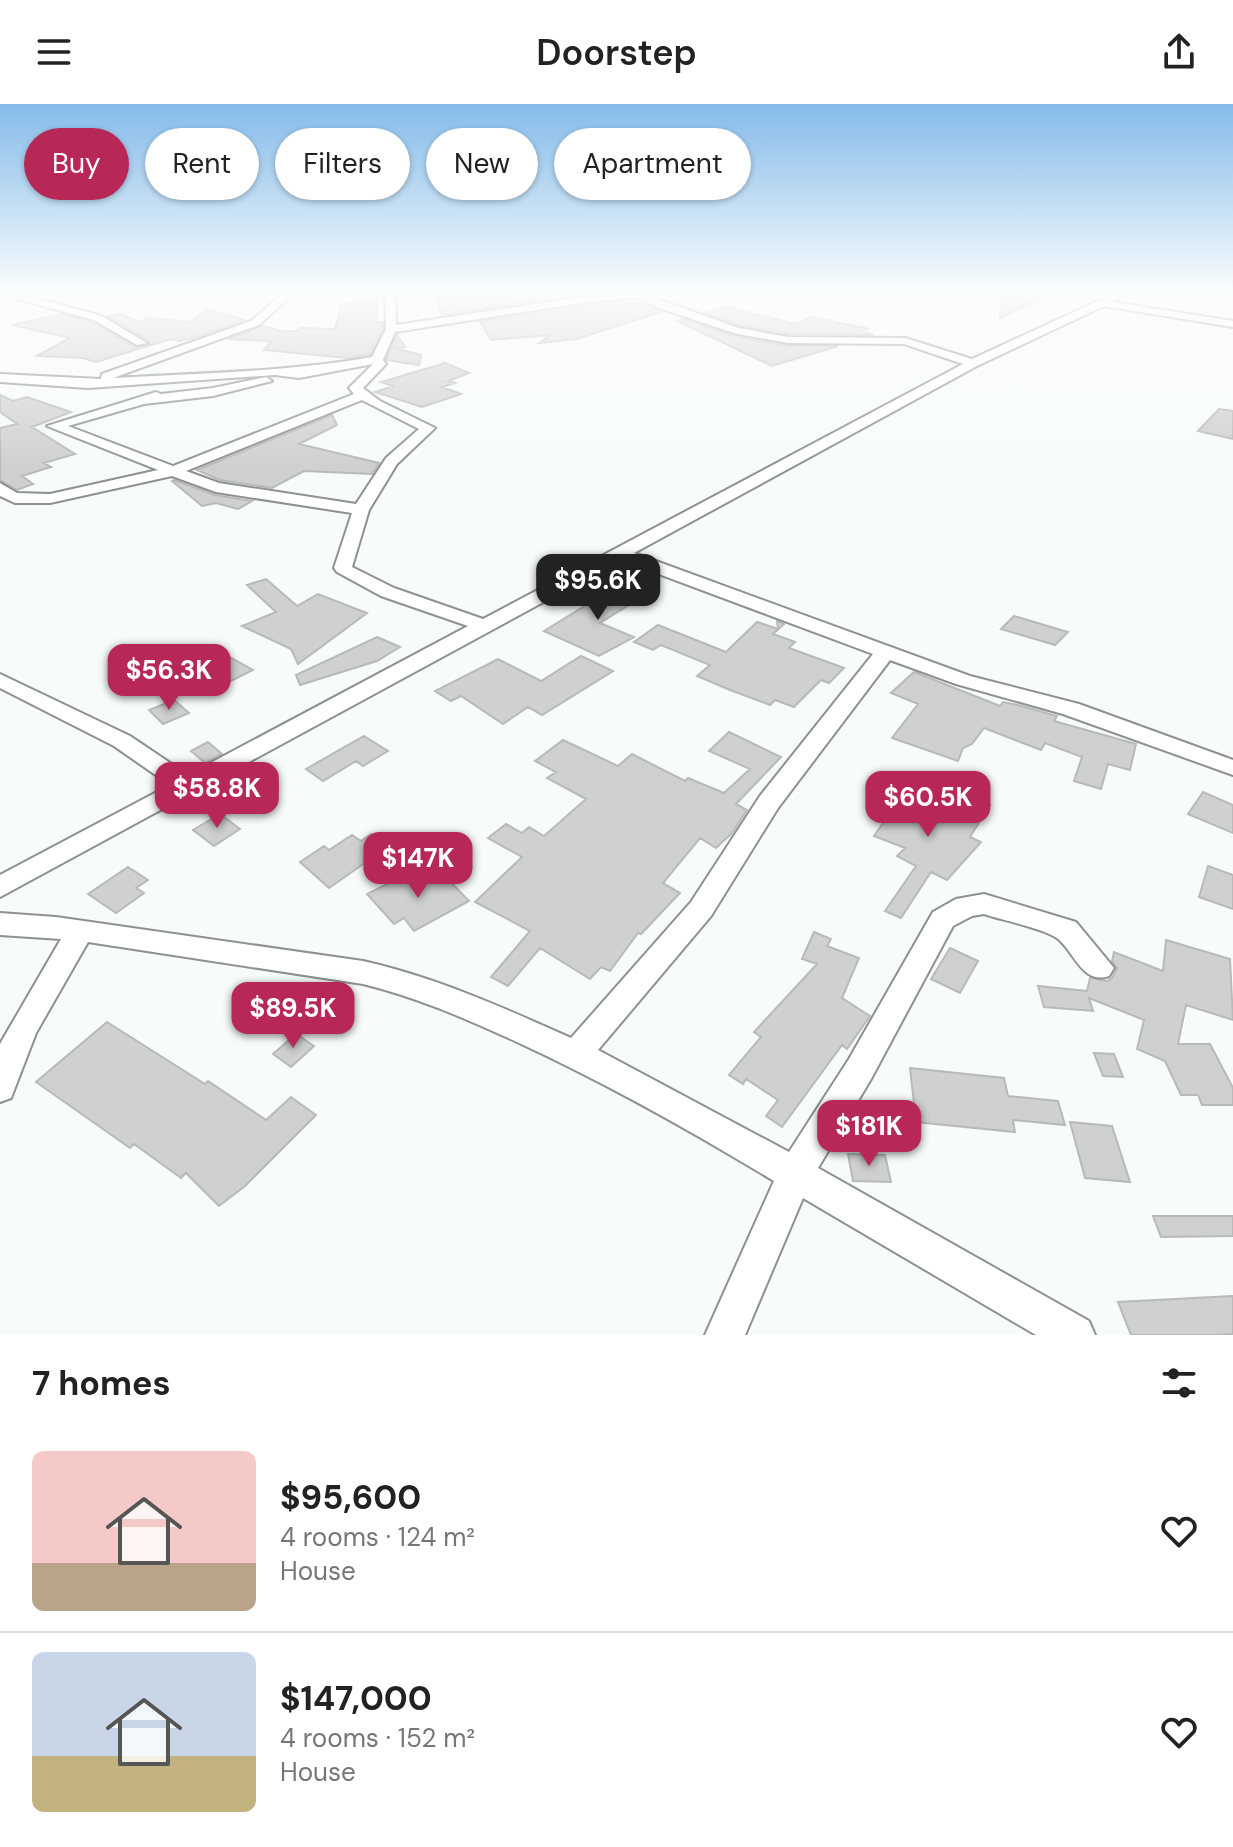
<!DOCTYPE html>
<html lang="en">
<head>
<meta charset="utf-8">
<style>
  body { margin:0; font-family:"DM Sans",sans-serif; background:#f2f2f2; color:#222; height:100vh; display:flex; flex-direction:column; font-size:30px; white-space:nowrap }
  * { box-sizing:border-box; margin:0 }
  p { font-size:26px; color:#767676 }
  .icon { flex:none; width:44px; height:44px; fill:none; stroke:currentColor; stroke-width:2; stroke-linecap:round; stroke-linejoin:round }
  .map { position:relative; height:1231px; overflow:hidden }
  .side { display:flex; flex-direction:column; background:#fff; flex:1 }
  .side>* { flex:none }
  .top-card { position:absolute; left:24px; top:24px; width:800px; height:72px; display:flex; gap:16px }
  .price { position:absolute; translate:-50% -68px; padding:0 18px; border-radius:16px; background:#b72856; color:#fff; font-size:26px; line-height:52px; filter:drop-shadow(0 2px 4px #0008) }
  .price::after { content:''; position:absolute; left:50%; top:48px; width:24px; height:18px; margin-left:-12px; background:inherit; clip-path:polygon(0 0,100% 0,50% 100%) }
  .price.on { background:#222; color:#fff }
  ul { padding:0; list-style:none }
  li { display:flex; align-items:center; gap:24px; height:200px; padding:0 32px }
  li+li { border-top:2px solid #e0e0e0 }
  li span { display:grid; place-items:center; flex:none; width:224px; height:160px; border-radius:12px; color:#555 }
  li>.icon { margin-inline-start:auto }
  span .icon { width:96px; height:96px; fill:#fffc; stroke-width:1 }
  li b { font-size:34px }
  h2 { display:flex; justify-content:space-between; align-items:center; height:96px; padding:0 32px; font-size:34px }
  .tag { padding:0 28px; border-radius:36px; background:#fff; box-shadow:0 2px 6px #0004; font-size:28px; line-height:72px }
  .tag.on { background:#b72856; color:#fff }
  header { display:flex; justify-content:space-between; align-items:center; height:104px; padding:0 32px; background:#fff; font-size:36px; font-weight:600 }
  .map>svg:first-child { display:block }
  .building { fill:#ced1ce; stroke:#b7bab6; stroke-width:2 }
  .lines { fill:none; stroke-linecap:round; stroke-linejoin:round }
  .street-casing { stroke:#8d9190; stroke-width:4 }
  .street { fill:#fff; fill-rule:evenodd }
</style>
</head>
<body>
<header><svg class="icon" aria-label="menu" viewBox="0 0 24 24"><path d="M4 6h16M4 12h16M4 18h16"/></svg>Doorstep<svg class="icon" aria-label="share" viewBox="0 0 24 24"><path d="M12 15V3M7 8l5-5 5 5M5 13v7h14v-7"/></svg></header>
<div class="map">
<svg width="1233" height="1231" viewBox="0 0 1233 1231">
  <rect width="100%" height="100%" fill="#f7fbfa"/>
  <path class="building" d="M434,190h84l3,3 23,-1 2,3 -104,16z
    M1002,190h48l-50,24z
    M378,196l-2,22h7v6l-13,26 -22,4 -84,-8 8,-9 -44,-2 35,-13 19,5h15l3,-3 35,1 7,-25z
    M644,196l4,6 13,6 -85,27 -37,4 11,-8 -59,5 -11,-18 113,-17 30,-3 7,2z
    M726,203l70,17 16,-7 57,12 -8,2 12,4 -85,-1 -48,-9 -35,-12z
    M207,205l37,11 -45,16 -19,5 -9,-2 -23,7 1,-6 -41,-24 12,-2 20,8 8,-4 43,4z
    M62,210l31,9 43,25 12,-2 -52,16 -13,-4 -46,-2 33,-18 -58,-13z
    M683,215l53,18 51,9h51l-66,20 -95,-45z
    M397,231l8,12 -11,1 27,7 -2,10 -33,-5z
    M445,259l24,10 -21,8 7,2 -13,4 19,7 -39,13 -47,-15 18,-6 -12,-4z
    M0,291l13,6 14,-4 44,15 -39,15 43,27 -31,9 7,4 -29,9 11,8 -16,6 -17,-10v-52l17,-4 -17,-12z
    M1219,305l14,2v28l-35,-8z
    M332,311l5,10 -38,19 80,19 -7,11 -68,-3 -32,17 -52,-8 -23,-10z
    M174,376l41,15 37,6 -14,8 -22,-6 -14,3 -30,-25z
    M266,475l31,27 21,-12 49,19 -69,51 -7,-15 -49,-23 34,-14 -29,-27z
    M642,475l8,13 -50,31 34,14 -35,19 -55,-25 42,-26 5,2z
    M1014,512l54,16 -13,13 -54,-16z
    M777,517l7,3 -11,10 22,8 -6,6 55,20 -15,15 -8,-3 -27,27 -19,-7 -5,5 -40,-15 -33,-14 13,-11 -49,-20 -8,5 -19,-8 24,-17 68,27 31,-30 21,7z
    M377,533l23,10 -23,14 -77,24 -4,-10z
    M219,547l34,19 -34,17 -38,-17z
    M581,552l32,15 -71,44 -14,-8 -25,17 -42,-28 -10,5 -16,-10 63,-32 43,22z
    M914,568l86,34 3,-4 15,3 39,11 -3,5 82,23 -6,26 -22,-6 -7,25 -27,-8 8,-24 -37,-14 -4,7 -57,-22 -12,16 -9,4 -5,13 -66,-23 26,-34 -27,-11z
    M174,596l15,13 -26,11 -14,-14z
    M729,628l52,25 -45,47 11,6 -15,23 -16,15 -16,-10 -37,45 17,10 -39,41 -3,-1 -28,38 -9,-4 -11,12 -50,-31 -32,38 -17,-9 39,-46 -55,-29 47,-45 -34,-19 18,-14 16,9 7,-6 15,9 42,-37 -39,-21 9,-6 -21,-11 28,-21 55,26 14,-12 53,27 3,-3 36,15 26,-24 -41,-18z
    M364,632l24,15 -25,15 -7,-5 -33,20 -17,-12z
    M208,638l14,12 -17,9 -14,-12z
    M898,682l68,25 8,-12 16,6 -20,32 11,5 -34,38 -16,-8 -30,46 -16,-7 31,-45 -19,-10 8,-8 -31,-12 15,-22 -10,-4z
    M1203,688l30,13v28l-45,-19z
    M220,710l20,15 -26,17 -21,-16z
    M371,730l18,12 -60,42 -29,-26 24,-16 5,4 23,-15 9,6z
    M1208,762l25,9v34l-34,-12z
    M128,763l20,13 -12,8 8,5 -28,20 -28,-19z
    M405,771l9,10 17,-8 3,3 10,-5 25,26 -55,30 -10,-13 -10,6 -27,-30z
    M814,828l17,7 -4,7 32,12 -17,40 28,18 -23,33 -5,-4 -60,82 -16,-11 12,-16 -32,-21 -3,5 -14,-9 32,-38 -7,-5 63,-68 -15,-5z
    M1166,836l64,19 3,61 -47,-15 -8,39h32l23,44v17h-31l-4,-10h-17l-16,-34 -28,-12 7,-29 -55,-22 4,13 -49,-4 -6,-21 49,5 3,-13 17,3 5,-3 5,-10 -5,-7 2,-9 49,19z
    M950,844l28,13 -18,32 -29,-14z
    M107,918l98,62 3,-3 58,39 25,-23 25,18 -71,71 -26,20 -33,-33 -5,5 -47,-34 -4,4 -94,-66z
    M296,930l18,12 -23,21 -18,-13z
    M1094,949l20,1 9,23 -20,-1z
    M910,964l94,10 4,18 50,5 7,24 -52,-5 2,12 -99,-10z
    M1070,1018l42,4 18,56 -45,-4z
    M848,1050l37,1 6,27 -38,-1z
    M1153,1112h80v20l-72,1z
    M1233,1192v38l-19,1h-83l-13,-33z"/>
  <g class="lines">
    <defs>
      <path id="street" d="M21,190l81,22 45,27 -10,2 -43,-25 -77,-21v-4z
        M283,190h10l-34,31 -146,53c87,-5 174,-6 259,-21l14,-28 -1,-35h10l1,31 192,-29 67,-2 2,5 82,29 49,9 117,1 67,21 141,-65h12l-12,8 120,19v6l-129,-21 -127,60 -343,187 336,123 109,28 154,56v15l-170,-61 -107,-30 -66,-24 -112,148 -67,108 -113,134 191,102 60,-93 84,-147 23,-13 28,-5 82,25 10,3 38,46 -5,8c-27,9 -34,-24 -52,-38 -15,-10 -55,-18 -73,-24l-12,2 -19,10 -82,153 -53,89 271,153 6,14h-59l-233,-137 -58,137h-40l69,-154c-83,-50 -168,-98 -257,-139 -50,-23 -101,-45 -154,-58l-275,-42 -52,91 -25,65 -11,4v-58l61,-105 -61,-4v-22l56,4 307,44c72,16 141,47 208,77l120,-136 69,-106 113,-142 -252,-94 -621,337v-22l170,-90 -56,-39 -114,-58v-14l130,62 58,39 280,-149 -87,-30 -44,-24 -3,-4 18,-55 -136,-21 -44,-16 -122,27h-35l-15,-7v-13l17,10 33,1 108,-24 -111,-44 109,-34 5,2 52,-6 53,-11 6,4 -59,15 -69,8 -76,22 105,40 181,-72 -5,-6 24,-24 -74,14 -24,-3 -187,13 -88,-6v-8l101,5 1,-5 149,-53zM646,193l3,6 13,6 75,25 51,9 116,1 59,20 -480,255 -89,-31 -42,-21 17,-57 28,-46 38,-36 -55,-27 -17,-13 23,-24 -3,-4 12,-28 193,-30zM362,296l57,29 -33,29 -30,46 -137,-21 -33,-12z"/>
    </defs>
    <use href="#street" class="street-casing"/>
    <use href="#street" class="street"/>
  </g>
  <linearGradient id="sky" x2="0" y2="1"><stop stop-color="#85bbea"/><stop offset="0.52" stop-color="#fbfdfd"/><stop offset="1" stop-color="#fbfdfd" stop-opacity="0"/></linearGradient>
  <rect width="1233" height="362" fill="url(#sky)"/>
</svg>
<b class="price on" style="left:598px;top:518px">$95.6K</b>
<b class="price" style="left:169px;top:608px">$56.3K</b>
<b class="price" style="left:217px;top:726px">$58.8K</b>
<b class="price" style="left:928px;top:735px">$60.5K</b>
<b class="price" style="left:418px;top:796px">$147K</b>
<b class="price" style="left:293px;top:946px">$89.5K</b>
<b class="price" style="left:869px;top:1064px">$181K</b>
<div class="top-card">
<a class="tag on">Buy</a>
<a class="tag">Rent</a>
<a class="tag">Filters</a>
<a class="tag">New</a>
<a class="tag">Apartment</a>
</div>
</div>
<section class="side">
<h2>7 homes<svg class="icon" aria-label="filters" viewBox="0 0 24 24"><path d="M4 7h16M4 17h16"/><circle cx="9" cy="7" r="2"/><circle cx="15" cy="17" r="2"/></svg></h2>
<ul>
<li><span style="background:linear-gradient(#f6c9c9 70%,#b9a48a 0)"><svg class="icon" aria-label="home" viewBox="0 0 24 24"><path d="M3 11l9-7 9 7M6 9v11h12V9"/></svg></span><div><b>$95,600</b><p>4 rooms · 124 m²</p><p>House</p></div><svg class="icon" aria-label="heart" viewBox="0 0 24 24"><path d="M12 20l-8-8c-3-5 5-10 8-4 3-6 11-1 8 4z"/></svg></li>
<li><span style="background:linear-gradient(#c9d6e8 65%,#c2b280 0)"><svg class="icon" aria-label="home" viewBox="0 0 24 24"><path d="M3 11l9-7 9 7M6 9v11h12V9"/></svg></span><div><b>$147,000</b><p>4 rooms · 152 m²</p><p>House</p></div><svg class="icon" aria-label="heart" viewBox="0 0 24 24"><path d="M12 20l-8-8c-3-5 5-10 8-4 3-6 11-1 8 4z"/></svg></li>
</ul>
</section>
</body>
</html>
